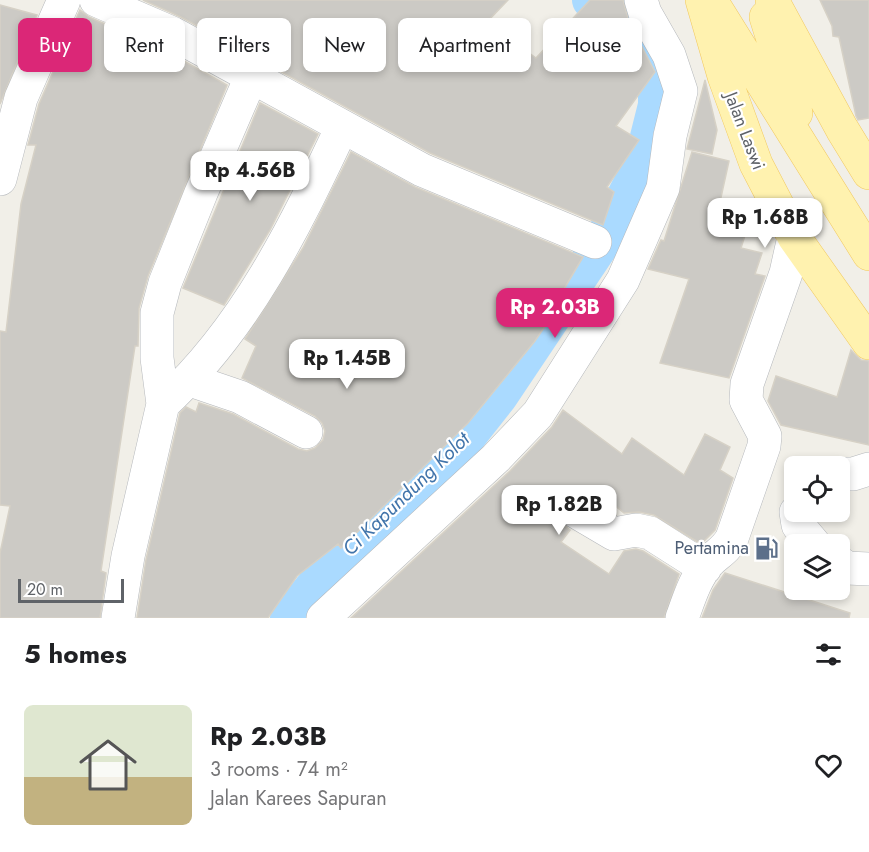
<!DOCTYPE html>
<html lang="en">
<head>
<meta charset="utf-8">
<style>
  body { margin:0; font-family:Jost,sans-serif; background:#f2f2f2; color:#202124; height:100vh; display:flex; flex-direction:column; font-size:22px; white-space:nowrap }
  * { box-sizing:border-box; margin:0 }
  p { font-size:20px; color:#757577 }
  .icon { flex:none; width:33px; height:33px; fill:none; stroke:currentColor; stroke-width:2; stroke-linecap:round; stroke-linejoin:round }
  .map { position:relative; height:618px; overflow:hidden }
  .side { display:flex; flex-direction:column; background:#fff; flex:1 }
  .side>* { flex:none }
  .banner { position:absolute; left:18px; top:18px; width:834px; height:54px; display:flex; gap:12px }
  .tools { position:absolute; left:784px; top:456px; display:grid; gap:12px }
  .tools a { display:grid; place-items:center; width:66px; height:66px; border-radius:9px; background:#fff; box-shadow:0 3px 9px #0003; font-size:30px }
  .scale { position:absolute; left:18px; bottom:15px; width:106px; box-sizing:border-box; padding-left:6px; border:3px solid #5f6368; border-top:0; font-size:16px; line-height:21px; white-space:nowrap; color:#5f6368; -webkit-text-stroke:4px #fff; paint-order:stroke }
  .price { position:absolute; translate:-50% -51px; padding:0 14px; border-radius:12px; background:#fff; color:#222; font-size:20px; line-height:39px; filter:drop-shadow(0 2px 3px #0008) }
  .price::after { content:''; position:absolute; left:50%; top:36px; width:18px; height:14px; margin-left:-9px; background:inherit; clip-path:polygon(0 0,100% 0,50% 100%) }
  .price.on { background:#db2777; color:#fff }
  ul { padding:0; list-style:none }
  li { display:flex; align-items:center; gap:18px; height:150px; padding:0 24px }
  li span { display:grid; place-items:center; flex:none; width:168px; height:120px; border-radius:9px; color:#555 }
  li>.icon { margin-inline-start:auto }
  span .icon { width:72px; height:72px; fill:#fffc; stroke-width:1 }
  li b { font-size:26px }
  h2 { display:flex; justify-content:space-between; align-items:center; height:72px; padding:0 24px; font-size:26px }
  .pill { padding:0 21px; border-radius:9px; background:#fff; box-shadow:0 3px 9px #0003; font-size:21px; line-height:54px }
  .pill.on { background:#db2777; color:#fff }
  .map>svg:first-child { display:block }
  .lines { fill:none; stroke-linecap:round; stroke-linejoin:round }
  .canal { stroke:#aadaff; stroke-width:38 }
  .building { fill:#cccac5; stroke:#d6d1c6; stroke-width:1.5 }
  .minor-casing { stroke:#b5b8bc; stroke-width:34 }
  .major-casing { stroke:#f2c960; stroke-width:34 }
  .minor { stroke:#fff; stroke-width:33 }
  .major { stroke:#fff2af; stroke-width:33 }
  .labels { text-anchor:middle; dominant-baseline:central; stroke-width:4.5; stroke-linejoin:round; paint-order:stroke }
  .street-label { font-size:18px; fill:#5f6368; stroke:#fff }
  .service-label { font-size:18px; fill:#4e5e75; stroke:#fff; text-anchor:end }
  .water-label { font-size:20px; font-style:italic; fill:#4174aa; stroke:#fff }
</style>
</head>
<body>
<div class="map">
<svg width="869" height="618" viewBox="0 0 869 618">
  <rect width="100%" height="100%" fill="#f1efe8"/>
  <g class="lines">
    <path class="canal" d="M289,618l38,-47 131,-123 41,-52 103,-154 40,-77 15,-60v-37l-32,-44 -34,-24"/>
  </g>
  <path class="building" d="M143,0h365l-21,22 49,36 54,-58h33l6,22 26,50 -39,54 23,14 -32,47 7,5 -11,33 -173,-72 -249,-136z
    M820,0h49v118l-11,2 -2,-4 -17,-79 -6,-1 -1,-10z
    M0,5l37,10 -37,89z
    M80,10l9,7 75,33 63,35 -79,191 -9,32 -1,38h-3l-34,225 5,2 -6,45h-100v-65l10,-47 -10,-1v-174l6,1 15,-128 15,-59h-8l11,-41z
    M705,80l12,50 -5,24 -25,-5z
    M260,103l58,31 -48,96 -46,75 -41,-17z
    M351,152l64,35 168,70 -32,54 3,2 -19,28 -67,82 -127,125 -3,-4 -41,32 -29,42h-131l9,-58 34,-147 6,-6 10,5 3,-9 34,11 65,35 9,2 8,-3 8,-8 2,-9 -3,-8 -7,-7 -73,-38 14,-32 -11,-7 58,-91z
    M692,152l37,9 -13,59 31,9 -6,19 21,5 -7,21 10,2 -36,102 -69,-15 29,-84 -41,-10 13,-29 3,1z
    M851,350l10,10 8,1v84l-88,-20 -13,-24 8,-25 61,21z
    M563,410l59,44 10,-16 52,37 21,-41 25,13 -10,23 13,8 -18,52 -14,14 -47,-29 -15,-3 -15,1 -28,-23 -6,8 -15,-6 -10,3 -6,7 -3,9 2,9 12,10 -9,12 48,32 15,-23 12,-2 7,2 36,23 -15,44h-313l159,-147 42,-44z
    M725,573l125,40 -1,5h-147l11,-28z"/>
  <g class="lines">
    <defs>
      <path id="minor" d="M96,0l76,33 250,137 173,72
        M0,179l21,-81 43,-98
        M190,380l50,17 66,35
        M163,404c83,-76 132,-177 179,-277
        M840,474h13l16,-5
        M575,511l39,23 22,-4 14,3 55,35
        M796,512l2,13 16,19
        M840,563l7,5 22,1
        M118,618l10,-62 35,-152 -6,-46v-45l8,-30 36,-90 50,-116
        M323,618l173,-160 42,-44 85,-134 40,-92 7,-52 11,-45 -12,-36 -24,-42 -4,-13
        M682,618c7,-19 13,-40 27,-56 9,-9 17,-12 23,-24l32,-92 1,-10 -19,-36 1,-16 39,-111 8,-36"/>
      <path id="major" d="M702,0l22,76 32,88 38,73 75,106
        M772,0l70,129 27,44
        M715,7l154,247
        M766,17l30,96"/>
    </defs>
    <use href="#minor" class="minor-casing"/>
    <use href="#major" class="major-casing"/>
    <use href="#minor" class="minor"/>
    <use href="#major" class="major"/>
  </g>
  <defs>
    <symbol id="fuel-bare" viewBox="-9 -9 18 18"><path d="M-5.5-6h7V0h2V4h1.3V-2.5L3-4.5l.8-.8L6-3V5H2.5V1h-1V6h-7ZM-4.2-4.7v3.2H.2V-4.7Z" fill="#5c6f8a" stroke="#fff" stroke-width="2.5" paint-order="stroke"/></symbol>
  </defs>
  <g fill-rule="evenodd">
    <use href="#fuel-bare" x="750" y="532" width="33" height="33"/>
  </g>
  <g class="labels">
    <g class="street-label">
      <text transform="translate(745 131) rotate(69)">Jalan Laswi</text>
    </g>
    <g class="service-label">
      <text x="749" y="548">Pertamina</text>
    </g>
    <g class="water-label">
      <text transform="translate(406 494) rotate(-44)">Ci Kapundung Kolot</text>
    </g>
  </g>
</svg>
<div class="tools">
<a><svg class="icon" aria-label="locate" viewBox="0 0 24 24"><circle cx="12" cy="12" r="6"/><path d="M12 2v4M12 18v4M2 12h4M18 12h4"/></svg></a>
<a><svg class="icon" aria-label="layers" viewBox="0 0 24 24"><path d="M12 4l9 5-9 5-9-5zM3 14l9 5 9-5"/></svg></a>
</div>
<div class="scale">20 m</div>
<b class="price" style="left:250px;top:202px">Rp 4.56B</b>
<b class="price" style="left:765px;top:249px">Rp 1.68B</b>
<b class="price on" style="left:555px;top:339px">Rp 2.03B</b>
<b class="price" style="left:347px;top:390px">Rp 1.45B</b>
<b class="price" style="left:559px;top:536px">Rp 1.82B</b>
<div class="banner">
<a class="pill on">Buy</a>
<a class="pill">Rent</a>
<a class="pill">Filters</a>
<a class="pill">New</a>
<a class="pill">Apartment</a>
<a class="pill">House</a>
</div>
</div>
<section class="side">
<h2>5 homes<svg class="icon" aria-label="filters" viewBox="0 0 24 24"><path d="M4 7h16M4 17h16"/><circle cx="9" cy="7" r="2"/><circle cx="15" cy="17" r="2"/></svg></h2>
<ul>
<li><span style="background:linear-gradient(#dfe7d0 60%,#c2b280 0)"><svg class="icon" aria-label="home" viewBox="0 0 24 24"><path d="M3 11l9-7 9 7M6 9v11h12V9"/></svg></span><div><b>Rp 2.03B</b><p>3 rooms · 74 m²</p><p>Jalan Karees Sapuran</p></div><svg class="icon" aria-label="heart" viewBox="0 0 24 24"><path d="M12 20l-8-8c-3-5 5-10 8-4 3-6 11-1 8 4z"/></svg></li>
</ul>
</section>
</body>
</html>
